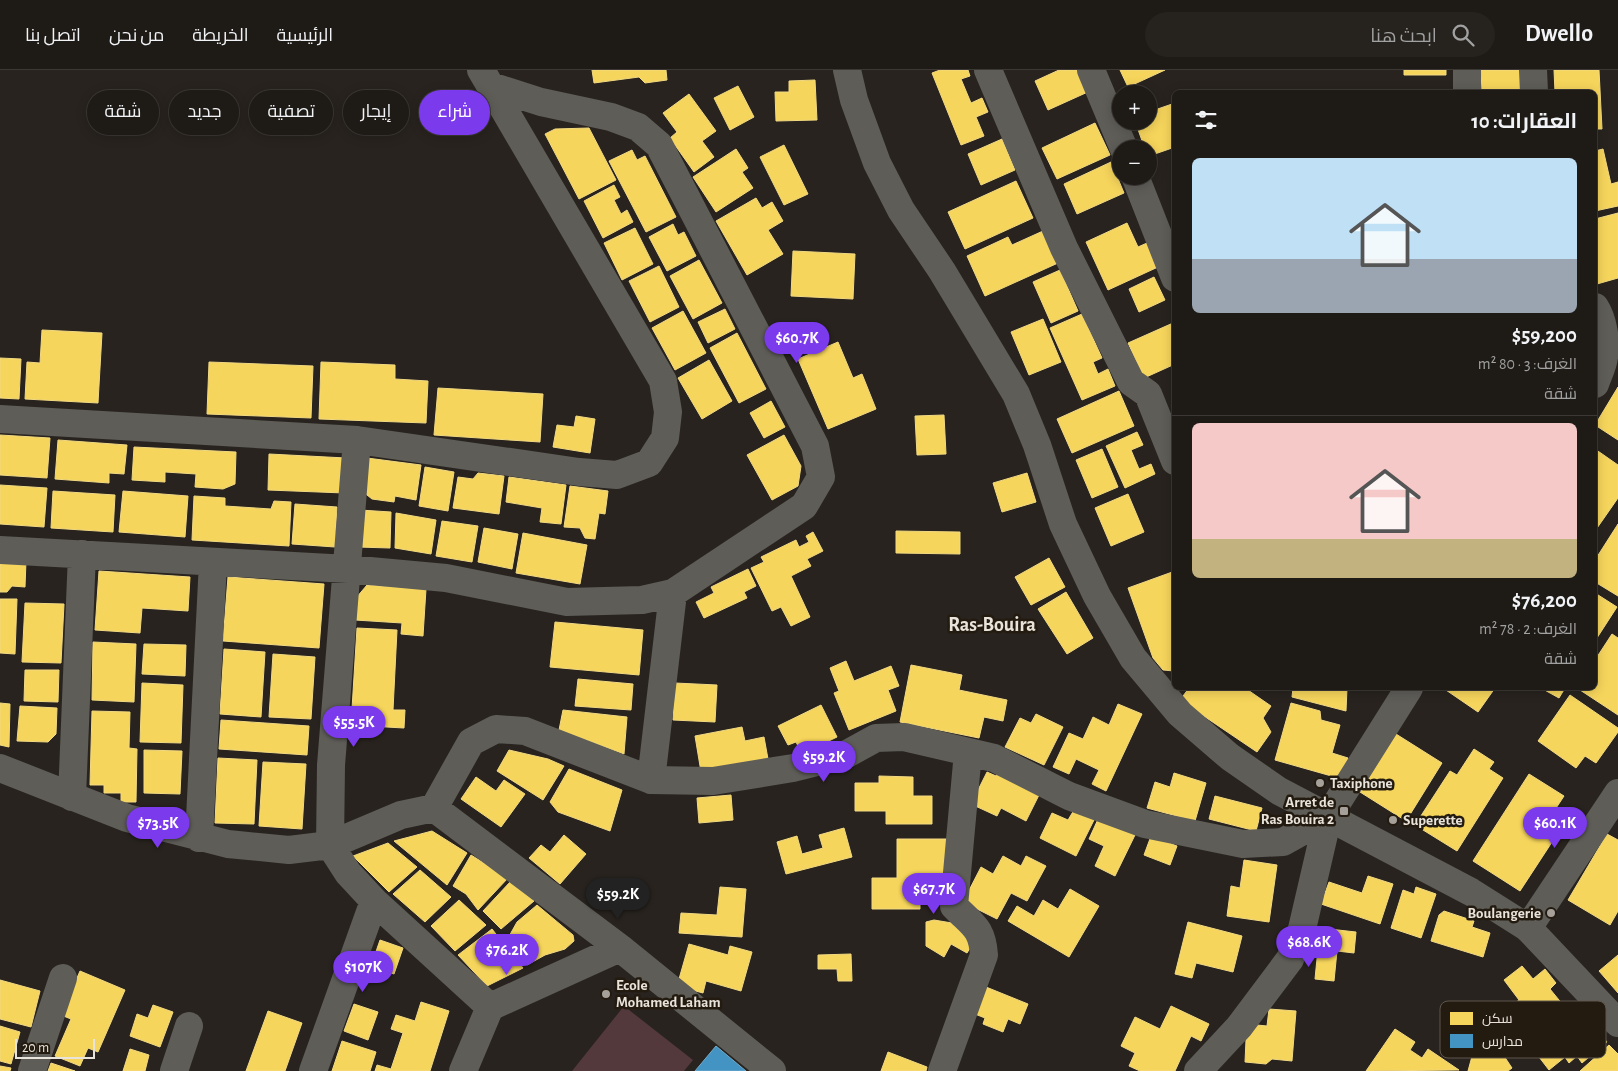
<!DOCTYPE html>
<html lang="ar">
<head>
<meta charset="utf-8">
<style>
  body { margin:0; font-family:"Alegreya Sans",Cairo,sans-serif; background:#26231f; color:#f1f3f6; direction:rtl; height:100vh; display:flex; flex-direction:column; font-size:19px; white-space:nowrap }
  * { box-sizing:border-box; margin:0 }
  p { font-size:16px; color:#a1a1a1 }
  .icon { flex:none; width:28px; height:28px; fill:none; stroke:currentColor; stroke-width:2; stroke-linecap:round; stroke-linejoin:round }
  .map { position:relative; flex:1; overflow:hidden; direction:ltr }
  .side { position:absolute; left:1172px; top:20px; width:425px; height:600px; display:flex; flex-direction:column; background:#1e1a16; border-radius:8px; box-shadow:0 2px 12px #0003,0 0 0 1px #3c3835; direction:rtl }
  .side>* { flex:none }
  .guide { position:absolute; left:15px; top:20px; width:475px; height:45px; direction:rtl; display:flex; gap:10px }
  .controls { position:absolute; left:1112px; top:15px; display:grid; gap:10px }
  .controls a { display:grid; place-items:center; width:45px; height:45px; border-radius:50%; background:#1e1a16; box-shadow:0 2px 12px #0003,0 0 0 1px #3c3835; font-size:25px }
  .scale { position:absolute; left:15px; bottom:12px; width:80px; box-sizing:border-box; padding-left:5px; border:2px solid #e8e3db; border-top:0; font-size:14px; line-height:18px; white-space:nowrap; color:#e8e3db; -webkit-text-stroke:4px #231b10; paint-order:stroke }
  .price { position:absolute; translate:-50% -42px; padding:0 11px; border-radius:18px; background:#7c3aed; color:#fff; font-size:16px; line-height:32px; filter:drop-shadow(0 1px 2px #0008) }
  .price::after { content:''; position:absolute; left:50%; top:30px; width:15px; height:11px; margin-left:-8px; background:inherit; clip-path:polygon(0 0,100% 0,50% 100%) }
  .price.current { background:#222; color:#fff }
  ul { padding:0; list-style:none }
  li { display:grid; align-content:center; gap:10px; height:265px; padding:0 20px }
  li+li { border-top:1px solid #3c3835 }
  li span { display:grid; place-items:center; height:155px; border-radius:8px; color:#555 }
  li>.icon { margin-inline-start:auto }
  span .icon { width:90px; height:90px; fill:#fffc; stroke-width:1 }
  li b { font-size:21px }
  h2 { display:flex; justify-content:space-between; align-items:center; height:60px; padding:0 20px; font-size:21px }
  .chip { padding:0 18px; border-radius:22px; background:#1e1a16; box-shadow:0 2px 12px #0003,0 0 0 1px #3c3835; font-size:18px; line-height:45px }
  .chip.current { background:#7c3aed; color:#fff }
  header { display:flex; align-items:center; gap:30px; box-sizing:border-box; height:70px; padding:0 25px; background:#1e1a16; border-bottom:1px solid #3c3835 }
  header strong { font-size:24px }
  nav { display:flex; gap:28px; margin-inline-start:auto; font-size:18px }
  .search { width:350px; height:45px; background:#26231f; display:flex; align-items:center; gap:12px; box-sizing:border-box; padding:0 18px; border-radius:28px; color:#a1a1a1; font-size:19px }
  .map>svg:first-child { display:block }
  .green { fill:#53383c }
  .homes { fill:#f6d55c; stroke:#f2d982 }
  .schools { fill:#4393c3; stroke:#74abca }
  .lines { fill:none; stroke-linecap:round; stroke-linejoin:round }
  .minor { stroke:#5e5d58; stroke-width:28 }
  .tertiary { stroke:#5e5d58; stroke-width:28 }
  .poi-dot { fill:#a5a099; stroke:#231b10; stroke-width:2 }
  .labels { text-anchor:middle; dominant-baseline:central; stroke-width:5; stroke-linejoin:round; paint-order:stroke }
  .poi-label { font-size:15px; font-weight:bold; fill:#e8e3db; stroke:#231b10; text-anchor:start }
  .district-label { font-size:20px; font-weight:bold; fill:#e8e3db; stroke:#231b10 }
  .key { fill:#231b10; stroke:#5e574d; stroke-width:1 }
  .key-label { font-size:14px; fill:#e8e3db }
</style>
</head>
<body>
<header>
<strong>Dwello</strong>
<div class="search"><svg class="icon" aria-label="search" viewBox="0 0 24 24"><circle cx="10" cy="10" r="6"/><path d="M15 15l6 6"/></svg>ابحث هنا</div>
<nav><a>الرئيسية</a><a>الخريطة</a><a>من نحن</a><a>اتصل بنا</a></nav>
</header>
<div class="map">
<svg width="1618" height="1001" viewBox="0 0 1618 1001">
  <rect width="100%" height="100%" fill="#28231e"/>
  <path class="green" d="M624,936l69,54 -9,11h-112z"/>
  <path class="homes" d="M592,0h74l1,10 -22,3 -6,-6 -45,6z
    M940,0h28l2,6 -9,3 10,24 11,-5 6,14 -12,5 8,19 -23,9 -29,-72z
    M1059,0h22l9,21 -42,19 -13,-29z
    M1120,0h45l-37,17z
    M1404,0h42v5h-42z
    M1481,0h39l1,22h-39z
    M1554,0h45l3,59h-7v-37h-40z
    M815,10l2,40 -41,1 -1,-29h14v-11z
    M738,16l16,31 -24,13 -16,-32z
    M1365,20v2h-42z
    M689,24l27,37 -14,10 12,16 -20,15 -24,-34 7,-6 -14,-19z
    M1175,33v44l-26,9v-7h-4l-10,-28h14v-9z
    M1095,53l15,32 -53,24 -15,-31z
    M589,58l27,52 -37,19 -34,-65 10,-5z
    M1002,69l13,31 -34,15 -13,-31z
    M784,75l24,49 -24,11 -24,-48z
    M736,79l12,19 -6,4 11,16 -37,24 -23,-35z
    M1603,79l8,35 7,-2v24l-23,5v-60z
    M632,80l5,10 8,-4 31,61 -30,15 -37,-71z
    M1111,92l13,31 -47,21 -13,-30z
    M1016,111l17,37 -68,31 -17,-37z
    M614,115l6,12 -6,3 7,14 6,-4 6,12 -30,16 -19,-37z
    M756,128l6,10 10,-6 11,19 -15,9 15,24 -36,21 -31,-54z
    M1618,143v65l-21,6 -2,-9v-56z
    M1127,153l11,24 9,-4 11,24 -50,23 -22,-48z
    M673,154l5,11 6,-3 12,24 -29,15 -18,-34z
    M635,158l18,36 -31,16 -18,-37z
    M1043,161l15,32 -73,33 -18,-40 41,-19 4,8z
    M793,181l62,3 -2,45 -62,-3z
    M699,190l23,43 -29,16 -23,-43z
    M659,196l20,41 -29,15 -21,-41z
    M1060,200l18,41 -27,12 -18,-41z
    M1154,207l11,23 -26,12 -10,-23z
    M725,239l10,20 -27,14 -10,-21z
    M683,241l23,42 -31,17 -23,-42z
    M1082,244l20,44 -9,4 5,12 10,-5 7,17 -33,14 -32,-72z
    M1043,249l18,43 -32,13 -18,-43z
    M1173,253l2,41 -31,14 -16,-35z
    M42,260l60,3 -4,70 -73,-4 2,-37 13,1z
    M737,263l29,56 -27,14 -29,-55z
    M838,272l15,36 9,-4 14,35 -48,20 -30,-70z
    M0,288l21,1 -2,40 -19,-1z
    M709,290l23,41 -30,18 -24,-41z
    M209,292l104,4 -2,52 -104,-4z
    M321,292l74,3v14l33,2 -2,42 -107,-4z
    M1618,317v53l-23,-15z
    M438,318l105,6 -3,48 -106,-7z
    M1119,321l15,35 -62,27 -15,-34z
    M771,331l14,26 -21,11 -14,-25z
    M944,345l2,39 -29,1 -2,-39z
    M576,346l19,3 -5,34 -37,-6 4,-22 17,2z
    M1137,362l6,13 -12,5 8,19 12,-5 4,10 -30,14 -19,-42z
    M0,365l50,3 -3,40 -47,-3z
    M784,365l17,31 -3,20 -26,14 -25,-45z
    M58,370l69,5 -3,29 -15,-1v10l-54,-4z
    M134,377l102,5 -1,32 -12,5 -28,-2 1,-13 -31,-2v10l-33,-2z
    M1102,379l16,38 -26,11 -16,-38z
    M1595,379l23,16v33l-23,33z
    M269,384l77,4 -2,35 -76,-3z
    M367,388l54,7 -5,35 -21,-4 -1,6 -22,-3 -10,-8z
    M425,397l29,5 -6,39 -29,-5z
    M478,403l26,3 -5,38 -46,-6 5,-31 15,2z
    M1027,403l9,29 -34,10 -9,-29z
    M509,407l57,8 -5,39 -21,-2 2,-14 -36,-6z
    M0,415l47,3 -3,39 -44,-3z
    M570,416l38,5 -3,23 -6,-1 -4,26 -10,-1 -5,-10 -16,-1z
    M53,421l62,4 -2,37 -62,-4z
    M123,421l65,5 -3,41 -66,-5z
    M1128,424l16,38 -33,14 -16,-38z
    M194,426l31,2v8l46,3 3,-8 17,1 -2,44 -97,-6z
    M295,434l42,3 -2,40 -43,-3z
    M360,440l31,2 -1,36 -32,-1z
    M396,443l40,7 -5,34 -36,-6z
    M442,451l36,5 -6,36 -36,-6z
    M1618,454v72l-23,-14v-22z
    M484,458l34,6 -6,35 -34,-7z
    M896,461l64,1v22l-64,-1z
    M813,462l10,19 -16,8 4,7 -20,10 19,41 -19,9 -10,-19 -9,4 -21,-43 13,-6 -3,-5 35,-17 3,7 10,-5 -3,-6z
    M523,463l64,12 -7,39 -64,-11z
    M1049,488l16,29 -34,18 -16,-28z
    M0,490l26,1 -1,26 -13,-1 -5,6h-7z
    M748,499l8,17 -12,6 3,6 -43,20 -8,-16 18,-9 -3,-6z
    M99,501l91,6 -2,34 -46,-3 -2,25 -45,-3z
    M1175,501v100h-1l-11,-1 -10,-12 -25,-70z
    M228,507l96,7 -5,64 -96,-7z
    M367,515l59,4 -3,47 -22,-2 1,-11 -47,-3 1,-22z
    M1066,522l27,46 -26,16 -29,-45z
    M1595,523l22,14 -22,34z
    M0,529h17l-2,55 -15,-1z
    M25,533l39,1 -3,59 -39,-1z
    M555,552l88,8 -4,45 -89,-8z
    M357,558l40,2 -4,80h12l-1,18 -53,-3z
    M1612,564l6,4v77l-41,-27h18v-28z
    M93,572l43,2 -2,58 -42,-2z
    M144,574l42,1 -1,31 -43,-2z
    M224,579l41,3 -4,65 -41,-3z
    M273,584l42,3 -4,62 -42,-2z
    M846,591l8,20 37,-15 8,20 -11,4 8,21 -47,19 -15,-37 5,-2 -9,-23z
    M911,595l51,10 -3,15 48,10 -4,21 -19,-4 -5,21 -79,-16z
    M25,600h34l-1,32 -34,-1z
    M578,609l55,5 -2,26 -56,-4z
    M142,613l41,2 -2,58 -41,-1z
    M675,613l42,2 -2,37 -42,-2z
    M1189,618h56l26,18 -8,12 8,14 -14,20 -77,-52z
    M1293,618h54l-1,23 -54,-14z
    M1443,618h52l-17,24z
    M1541,618h24l-6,10z
    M1570,625l48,33v4l-22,31 -11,-7 -9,12 -38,-27z
    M0,633l10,1 -1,43 -9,-2z
    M1291,633l29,8 1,9 19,5 -8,28 16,5 -6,21 -67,-19z
    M1118,634l24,10 -36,77 -14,-7 7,-14 -23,-11 -7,15 -16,-7 16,-34 14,6 10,-22 16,8z
    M821,635l16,32 -35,17 -6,-12 -8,3 -10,-19z
    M20,636l37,2 -1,26 -8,8 -31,-1z
    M563,640l64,7 -3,37 -65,-24z
    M92,641l38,1 -1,36 8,1 -1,53h-15v-9h-17v-8h-14z
    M1036,644l27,13 -19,38 -39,-18 15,-29 11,5z
    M221,650l88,6 -2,29 -88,-6z
    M742,657l3,14 19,-4 4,22 -67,13 -6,-36z
    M1396,664l46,29 -36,58 -46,-29z
    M1474,679l20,13 -5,7 14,9 -46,73 -42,-26 35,-54 7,4z
    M144,680l38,1 -2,43 -36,-1z
    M509,680l39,9 16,7 -21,34 -46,-29z
    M218,688l39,2 -3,64 -39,-1z
    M263,692l43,2 -4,65 -43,-3z
    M569,699l53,21 -12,41 -52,-19 -8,-10z
    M998,700l43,21 -15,30 -25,-13 -4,8 -26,-12 16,-32 9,4z
    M1174,703l32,10 -11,38 -48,-13 8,-26 15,5z
    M1529,704l35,22 -23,35 13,8 -34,52 -47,-30z
    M879,706l34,1v19h19v28h-46v-13h-31v-28h24z
    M476,707l20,14 8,-11 21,14 -24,33 -40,-28z
    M731,725l2,25 -34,3 -2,-25z
    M1215,726l47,12 -6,23 -47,-12z
    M1074,740l20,10 -18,36 -36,-18 12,-25 16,7z
    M1099,747l36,18 -20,41 -20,-10 9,-20 -15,-7z
    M844,758l8,29 -66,17 -9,-32 20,-6 5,18 21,-6 -4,-13z
    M432,761l35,22 -20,32 -53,-44z
    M1607,764l11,6v71l-8,14 -42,-25z
    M564,765l22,19 -26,30 -31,-26 12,-13 9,7z
    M1151,766l26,10 -7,19 -26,-10z
    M897,769h50v59h-27v11h-48v-31h25z
    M388,773l29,24 -28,25 -36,-36z
    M471,785l37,23 -30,32 -12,-16 -13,-8z
    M1003,786l18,10 5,-10 20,10 -19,35 -16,-8 -14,26 -34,-17 18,-35 12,7z
    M1244,790l33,5 -8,57 -42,-6 4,-30 9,2z
    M420,800l31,27 -26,25 -32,-28z
    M1368,806l25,8 -13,40 -59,-20 8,-22 33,11z
    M511,811l23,20 -33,28 -18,-18z
    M720,817l26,2 -4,48 -63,-4 2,-20 36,2z
    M1416,817l20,7 -15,44 -30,-10 12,-38 11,4z
    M1070,819l29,17 -30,51 -61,-36 9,-15 17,10 9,-16 15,9z
    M459,830l27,25 -31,26 -24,-25z
    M537,835l36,30 1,6 -9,8 -20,6 -18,10 -20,-25 10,-18z
    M1444,841l30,10 -2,6 18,6 -7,24 -52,-16 8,-26z
    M934,850l18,3 21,20 -6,10 -16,-9 -7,13 -18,-11v-24z
    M1188,852l54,14 -9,36 -37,-9 -4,15 -17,-4z
    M1320,858l36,4 -2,21 -17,-2 -3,30 -19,-2z
    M492,859l31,39 -36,18 -29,-31z
    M380,870l23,8 -9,26 -23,-8z
    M689,874l39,11 2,-9 22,6 -11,39 -35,-10 -3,12 -26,-7z
    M851,884l1,27h-14l-1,-12h-19v-14z
    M1618,885v38l-19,-22z
    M1522,896l11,13 12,-10 11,14 -6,6 22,27 -21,16 -20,-25 -27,22 -9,-11 24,-18 -15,-20z
    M80,901l45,19 -27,62 -10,-4 -8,18 -25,-10 16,-37 -10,-4z
    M0,910l40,11 -9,36 -31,-8z
    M986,917l42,17 -8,20 -12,-5 -5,13 -20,-8 2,-6 -10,-4z
    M421,932l28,9 -19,60h-55l2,-6 14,4 12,-36 -12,-4 5,-14 19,6z
    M354,934l24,8 -10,28 -24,-9z
    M153,935l20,7 -13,35 -30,-11 7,-22 11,4z
    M1171,936l38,18 -8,17 -10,-5 -16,35h-35l-11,-5 6,-13 -14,-7 14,-29 25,12z
    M1269,939l27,2 -4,50 -20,-2 -6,5 -21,-2 1,-22 11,-15 10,1z
    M268,941l34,12 -17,48h-39z
    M1575,949l10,13 8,-7 14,17 -25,21 -5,-7 -8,7 -4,-6 -16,13 -10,-13 15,-12 -4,-6z
    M0,956l20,6 -9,32 -11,-3z
    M1395,959l20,13 -5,8 12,8 6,-9 31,21 -93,1z
    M1492,968l20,30 -4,3h-40l6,-22z
    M342,971l34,11 -6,19h-38z
    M1609,975l9,9v17h-38z
    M130,979l19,6 -4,16h-22z
    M888,982l39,15 -1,4h-45z
    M51,993l24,8h-27z
    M0,996l11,2 -1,3h-10z"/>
  <path class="schools" d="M716,976l30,25h-51z"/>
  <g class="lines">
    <path class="minor" d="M988,0l76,178 67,134 17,12 27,67
      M1091,0l33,79
      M1467,0v22
      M1533,0l1,22
      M1135,106l40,102
      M1595,237c8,12 12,35 9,50 -1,9 -6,18 -9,27
      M0,349l357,21 222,32 38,3 32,-12 16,-25 3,-26 -5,-31 -182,-311
      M357,370l-26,325 -1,80 18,28 26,28 116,106
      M0,480l348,19 98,9 121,24 75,-2 31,-7 131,-87 17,-29 -6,-31 -156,-301 -21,-18 -27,-10 -70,-15 -50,-16
      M0,698l127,50 101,26 61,6 41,-5 71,-30 33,-7 37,-66 25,-13 29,2 126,49 62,1 80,-13 52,-13 31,-17 28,-1 90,21 75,38 76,28 98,20 40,-2 45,-25
      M651,710l22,-187
      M72,727l10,-243
      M434,738l186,140 152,123
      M199,768l14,-276
      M1528,858l90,-135
      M32,1001l31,-93
      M174,1001l15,-45
      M313,1001l61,-170
      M463,1001l27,-64 130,-59
      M942,1001l42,-116c-2,-28 -12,-30 -30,-49l14,-154
      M1198,1001l41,-44 51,-68 12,-30 26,-112 81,-129"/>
    <path class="tertiary" d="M847,0l7,30 23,63 24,47 41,61 74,123 21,51 26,79 34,72 36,62 47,56 50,43 49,34 192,101 57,36 90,95"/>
  </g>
  <g class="poi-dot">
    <circle cx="1320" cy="713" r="5"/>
    <rect x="1339" y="736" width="10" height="10" rx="2.5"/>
    <circle cx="1393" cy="750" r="5"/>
    <circle cx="1551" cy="843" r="5"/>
    <circle cx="606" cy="924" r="5"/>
  </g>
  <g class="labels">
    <g class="poi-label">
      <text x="1330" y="713">Taxiphone</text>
      <text x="1334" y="732" text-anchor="end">Arret de<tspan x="1334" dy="17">Ras Bouira 2</tspan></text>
      <text x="1403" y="750">Superette</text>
      <text x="1541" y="843" text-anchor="end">Boulangerie</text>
      <text x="616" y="915">Ecole<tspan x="616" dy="17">Mohamed Laham</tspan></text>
    </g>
    <g class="district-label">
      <text x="992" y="555">Ras-Bouira</text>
    </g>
  </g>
  <rect x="1440" y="931" width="166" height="57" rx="8" class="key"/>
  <rect x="1450" y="942" width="23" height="13" fill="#f6d55c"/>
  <rect x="1450" y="964" width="23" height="14" fill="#4393c3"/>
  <g class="key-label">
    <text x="1482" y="953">سكن</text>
    <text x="1482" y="976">مدارس</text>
  </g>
</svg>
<div class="controls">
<a>+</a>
<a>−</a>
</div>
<div class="scale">20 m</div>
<b class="price" style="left:797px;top:294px">$60.7K</b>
<b class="price" style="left:354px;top:678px">$55.5K</b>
<b class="price" style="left:824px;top:713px">$59.2K</b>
<b class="price" style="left:158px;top:779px">$73.5K</b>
<b class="price" style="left:1555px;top:779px">$60.1K</b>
<b class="price" style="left:934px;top:845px">$67.7K</b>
<b class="price current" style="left:618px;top:850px">$59.2K</b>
<b class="price" style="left:1309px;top:898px">$68.6K</b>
<b class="price" style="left:507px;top:906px">$76.2K</b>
<b class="price" style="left:363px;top:923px">$107K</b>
<div class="guide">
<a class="chip current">شراء</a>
<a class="chip">إيجار</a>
<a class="chip">تصفية</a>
<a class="chip">جديد</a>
<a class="chip">شقة</a>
</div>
<section class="side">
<h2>العقارات: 10<svg class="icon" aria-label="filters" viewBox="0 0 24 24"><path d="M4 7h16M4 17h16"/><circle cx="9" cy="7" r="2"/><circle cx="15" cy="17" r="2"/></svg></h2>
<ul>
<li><span style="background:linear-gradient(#bfe0f5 65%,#9aa5b1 0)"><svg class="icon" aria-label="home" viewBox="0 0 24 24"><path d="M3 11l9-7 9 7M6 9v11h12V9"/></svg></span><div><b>$59,200</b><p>الغرف: 3 · 80 m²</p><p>شقة</p></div></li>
<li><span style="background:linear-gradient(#f6c9c9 75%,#c2b280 0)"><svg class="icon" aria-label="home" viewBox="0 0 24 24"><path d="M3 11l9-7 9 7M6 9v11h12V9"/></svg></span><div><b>$76,200</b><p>الغرف: 2 · 78 m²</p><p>شقة</p></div></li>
</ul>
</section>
</div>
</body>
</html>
